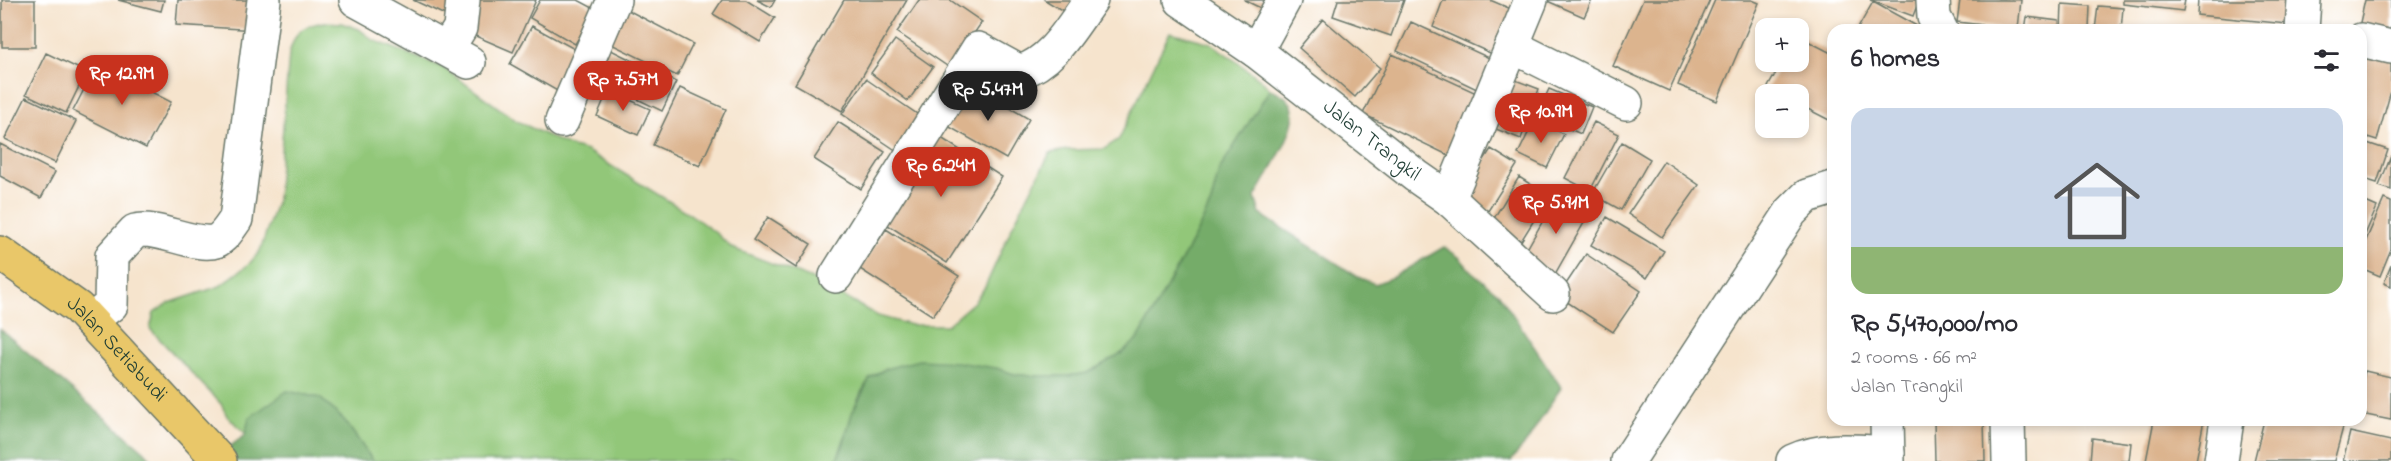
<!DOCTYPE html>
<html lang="en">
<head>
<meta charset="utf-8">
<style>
  body { margin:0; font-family:"Indie Flower",sans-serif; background:#f2f2f3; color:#2b2b33; height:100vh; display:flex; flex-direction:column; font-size:22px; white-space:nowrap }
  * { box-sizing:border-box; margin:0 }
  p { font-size:20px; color:#7c7c81 }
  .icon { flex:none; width:33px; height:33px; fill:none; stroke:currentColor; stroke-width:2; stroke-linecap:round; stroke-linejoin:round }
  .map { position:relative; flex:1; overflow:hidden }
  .side { position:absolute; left:1827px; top:24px; width:540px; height:402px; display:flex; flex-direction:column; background:#fff; border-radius:18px; box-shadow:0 3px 9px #0003 }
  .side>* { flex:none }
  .fabs { position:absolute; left:1755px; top:18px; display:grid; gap:12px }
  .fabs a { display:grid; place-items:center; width:54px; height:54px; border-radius:12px; background:#fff; box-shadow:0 3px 9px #0003; font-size:30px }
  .price { position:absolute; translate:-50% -51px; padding:0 14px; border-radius:21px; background:#c8321e; color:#fff; font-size:20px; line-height:39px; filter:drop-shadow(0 2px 3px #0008) }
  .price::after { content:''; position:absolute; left:50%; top:36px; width:18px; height:14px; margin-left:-9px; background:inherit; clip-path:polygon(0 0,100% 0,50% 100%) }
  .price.active { background:#222; color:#fff }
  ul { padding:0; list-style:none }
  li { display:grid; align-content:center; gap:12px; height:318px; padding:0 24px }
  li span { display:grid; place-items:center; height:186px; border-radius:18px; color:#555 }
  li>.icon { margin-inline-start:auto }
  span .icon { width:108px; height:108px; fill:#fffc; stroke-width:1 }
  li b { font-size:26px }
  h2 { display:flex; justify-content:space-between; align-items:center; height:72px; padding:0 24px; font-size:26px }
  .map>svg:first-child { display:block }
  .green { fill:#92c779; stroke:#588256; stroke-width:1.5 }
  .forest { fill:#75ac69; stroke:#4a744e; stroke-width:1.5 }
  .building { fill:#dcb48e }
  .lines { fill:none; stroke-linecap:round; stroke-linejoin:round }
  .minor-casing { stroke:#6a776a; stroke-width:36 }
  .highway-casing { stroke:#6a776a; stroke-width:36 }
  .minor { stroke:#fff; stroke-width:33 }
  .highway { stroke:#e9c769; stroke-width:33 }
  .labels { text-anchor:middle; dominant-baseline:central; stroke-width:4.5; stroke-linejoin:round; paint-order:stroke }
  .street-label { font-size:21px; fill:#1f3d34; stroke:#fff }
</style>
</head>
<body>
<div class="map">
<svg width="2391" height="461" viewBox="0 0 2391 461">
  <rect width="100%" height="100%" fill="#fff"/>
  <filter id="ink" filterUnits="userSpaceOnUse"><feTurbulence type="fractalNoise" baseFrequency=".0167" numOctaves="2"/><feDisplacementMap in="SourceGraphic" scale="12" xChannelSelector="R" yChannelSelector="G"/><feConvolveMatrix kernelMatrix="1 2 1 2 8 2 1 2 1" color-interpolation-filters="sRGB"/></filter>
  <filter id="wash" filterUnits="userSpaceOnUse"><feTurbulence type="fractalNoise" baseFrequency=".008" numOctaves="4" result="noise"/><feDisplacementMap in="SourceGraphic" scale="24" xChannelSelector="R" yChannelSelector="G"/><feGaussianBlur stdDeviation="1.35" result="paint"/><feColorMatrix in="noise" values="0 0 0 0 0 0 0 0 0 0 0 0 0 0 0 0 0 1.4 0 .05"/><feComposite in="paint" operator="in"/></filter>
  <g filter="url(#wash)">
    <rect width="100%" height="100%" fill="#f6e4cd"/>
    <path class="green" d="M324,22l17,1 18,6 14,11 69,27 75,54 52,25 18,5 103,63 27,20 15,14 80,31 66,37 33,9h36l28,-24 10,-14 29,-64 36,-70 18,-3 36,-1 15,-10 51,-107 41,11 49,36 10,10 -50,81 -9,33 -15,31 -58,105 -16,14 -34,20 -20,3h-37l-17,-2 -18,-6 -111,1c-6,3 -13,6 -16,11 -18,24 -21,54 -33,81h-463l-28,-40 -25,-23 -33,-7 -41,43 -19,-18 -6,-12 -71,-75 4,-16 15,-10 51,-17 29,-22 11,-13 17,-51 12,-146c6,-23 12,-28 35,-32z"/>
    <path class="forest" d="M1270,89c10,3 21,10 23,21 5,20 -28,69 -38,87l5,17 98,63 17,7 18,-7 51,-30 15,10 12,14 28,23 62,93 -33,53 -17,21h-675l7,-15 9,-33 18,-35 15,-9 34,-9 38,2 39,6 18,6 17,2h37l20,-3 34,-20 16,-14 58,-105 15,-31 8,-33z
      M0,329l144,122 9,10h-153z
      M287,391l33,7 25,23 28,40h-162l34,-26 4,-17z"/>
    <g id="blocks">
      <path class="building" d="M2,0h33v47h-33z
        M118,0h46l-3,11z
        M178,0h79l-1,30 -80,-5z
        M413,0h48l-1,22z
        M477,0h59l-23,52 -49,-21z
        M540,0h38l17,9 -20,35 -45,-26z
        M722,0h24l29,18 -15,24 -47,-28z
        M757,0h18l-4,7z
        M844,0h63l-65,111 -47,-27z
        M919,0h31l32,22 -32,46 -53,-36z
        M1045,0h39l-11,17z
        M1244,0h36l-7,14z
        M1338,0h66l-13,36 -58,-20z
        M1443,0h47l28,12 -19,45 -66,-30z
        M1545,0h47l-8,17z
        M1643,0h67l-41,91 -56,-25z
        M1715,0h37l7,3 -42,98 -39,-16z
        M1870,0h49l-6,16z
        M1960,0h61l-3,29 -61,-7z
        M2123,0h62l-2,11 -60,-7z
        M2198,0h92l-3,24 -90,-9z
        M2365,0h26v34l-32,-7z
        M1873,2l51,28h-67z
        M2062,4l28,2 -1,24h-28z
        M2098,6l25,2 -2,22h-26z
        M622,7l71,37 -16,32 -72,-35z
        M2027,17l32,4 -1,9h-33z
        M1323,19l57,49 -25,29 -56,-49z
        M1411,22l87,40 -15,30 -86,-41z
        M532,26l50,27 -23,39 -49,-28z
        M1798,36l35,18v68l-35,-18v-10h-17l-13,-7 14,-25h16z
        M895,40l38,27 -25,34 -37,-28z
        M605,47l71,35 -14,29 -72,-35z
        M2361,47l30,8v36l-14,49 -16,-5z
        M46,53l40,19 -20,41 -40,-19z
        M1392,54l93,43 -29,62 -93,-45z
        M97,64l74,38 -25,46 -73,-37z
        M1510,78l29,11 -18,50 -30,-12z
        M866,79l54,37 -23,35 -55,-37z
        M970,85l59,34 -23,40 -60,-34z
        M680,88l46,21 -26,57 -47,-21z
        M1549,89l43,18 -11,27 -44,-19z
        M608,90l42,19 -12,26 -41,-19z
        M26,97l50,24 -21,42 -50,-24z
        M1535,119l29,15 -17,34 -29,-14z
        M838,122l47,30 -24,37 -47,-30z
        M1594,122l25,12 -29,57 -25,-13z
        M935,134l67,43 -55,86 -67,-43z
        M2361,141l27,9 -11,33 -16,-5z
        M1622,142l28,17 -29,51 -29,-16z
        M0,144l55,28 -14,26 -41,-22z
        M1491,149l26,16 -29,46 -26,-17z
        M2391,156v34l-12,-4z
        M1664,161l35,24 -37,52 -34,-23z
        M1519,177l30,19 -28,45 -30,-18z
        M1557,196l32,18 -34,60 -32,-18z
        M2384,199l7,3v47l-11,27 -19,-8v-16z
        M2361,200l16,7 -16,37z
        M768,217l43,27 -15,24 -43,-28z
        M1607,217l57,34 -17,27 -56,-33z
        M886,229l73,47 -26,40 -73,-47z
        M1586,254l55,37 -28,41 -55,-36z
        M2391,265v21l-7,-3z
        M2365,371l26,6v43l-30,-6v-27z
        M1934,420h50l1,41h-50z
        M2154,420h50l-8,41h-50z
        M2264,420h81l-11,41h-80z
        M2350,432l41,9v20h-48z
        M2092,438l39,5 -2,18h-39z"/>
    </g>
  </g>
  <g filter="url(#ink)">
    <use href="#blocks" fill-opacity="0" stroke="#6a776a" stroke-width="1.5"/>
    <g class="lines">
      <defs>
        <g id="minor">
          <path d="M356,0l113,62"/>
          <path id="s1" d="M1181,0l75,51 160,125 33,23 104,95"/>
          <path d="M1933,0l1,17 7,13"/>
          <path d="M2302,30l2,-30"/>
          <path d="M2361,40l30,7"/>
          <path d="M1512,46l114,57"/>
          <path d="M447,49l13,-21 3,-28"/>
          <path d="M1256,51l28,-51"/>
          <path d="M562,121l52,-121"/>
          <path d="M1449,199l82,-199"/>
          <path d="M836,276l142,-227 42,23c33,-10 51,-45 71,-72"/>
          <path d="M90,321l21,-16 1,-49 23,-25c22,-6 61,17 81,10 9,-4 14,-14 20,-22l28,-219"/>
          <path d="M1887,420l1,41"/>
          <path d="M2008,420l1,41"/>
          <path d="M1628,461l163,-249 16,-16 26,-8"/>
          <path d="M1793,461c30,-14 63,-10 95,-8"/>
          <path d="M2221,461l6,-41"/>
        </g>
        <g id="highway">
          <path id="s2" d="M0,253l78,55 142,153"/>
        </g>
      </defs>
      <use href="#minor" class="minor-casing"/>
      <use href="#highway" class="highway-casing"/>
      <use href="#minor" class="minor"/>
      <use href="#highway" class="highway"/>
    </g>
  </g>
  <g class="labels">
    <g class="street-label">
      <text stroke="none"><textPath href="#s1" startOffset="237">Jalan Trangkil</textPath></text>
      <text stroke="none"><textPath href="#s2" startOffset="152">Jalan Setiabudi</textPath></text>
    </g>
  </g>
</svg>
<div class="fabs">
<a>+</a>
<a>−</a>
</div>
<b class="price" style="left:122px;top:106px">Rp 12.9M</b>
<b class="price" style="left:623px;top:112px">Rp 7.57M</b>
<b class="price active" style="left:988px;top:122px">Rp 5.47M</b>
<b class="price" style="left:1541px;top:144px">Rp 10.9M</b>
<b class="price" style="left:941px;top:198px">Rp 6.24M</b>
<b class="price" style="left:1556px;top:235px">Rp 5.91M</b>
<section class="side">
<h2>6 homes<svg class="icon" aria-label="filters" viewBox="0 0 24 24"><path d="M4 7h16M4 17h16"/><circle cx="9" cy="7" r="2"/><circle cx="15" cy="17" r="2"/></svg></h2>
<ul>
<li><span style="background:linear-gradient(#c9d6e8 75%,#8fb573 0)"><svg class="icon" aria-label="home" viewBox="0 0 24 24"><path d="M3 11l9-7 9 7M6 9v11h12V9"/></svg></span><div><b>Rp 5,470,000/mo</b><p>2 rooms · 66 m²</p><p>Jalan Trangkil</p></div></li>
</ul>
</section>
</div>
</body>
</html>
